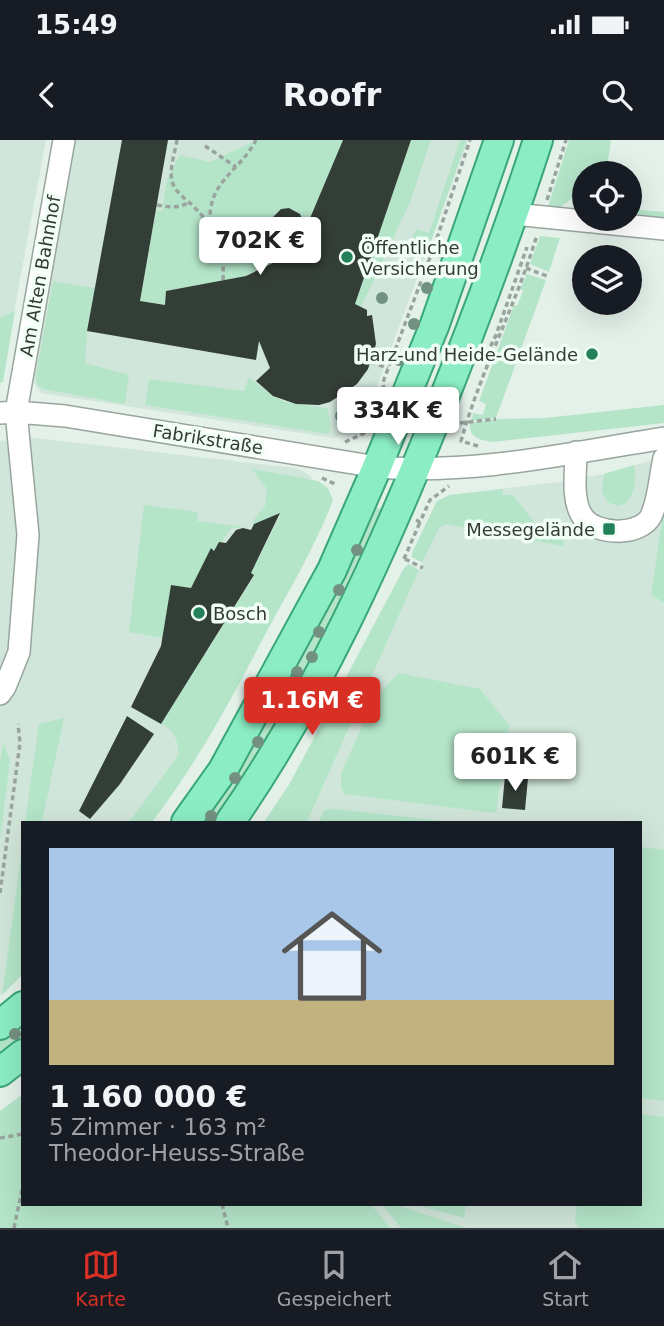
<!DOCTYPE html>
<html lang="de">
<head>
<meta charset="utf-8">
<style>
  body { margin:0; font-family:"DejaVu Sans",sans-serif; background:#242831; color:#f1f3f6; height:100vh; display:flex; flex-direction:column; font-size:26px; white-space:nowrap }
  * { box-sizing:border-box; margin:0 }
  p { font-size:23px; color:#9ea1a6 }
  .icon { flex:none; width:38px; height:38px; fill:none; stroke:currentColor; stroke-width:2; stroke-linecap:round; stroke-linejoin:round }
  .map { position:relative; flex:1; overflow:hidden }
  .side { position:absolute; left:21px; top:681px; width:621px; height:385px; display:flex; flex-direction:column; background:#171b24; border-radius:0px; box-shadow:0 7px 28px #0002 }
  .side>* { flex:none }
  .tools { position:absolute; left:572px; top:21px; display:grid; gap:14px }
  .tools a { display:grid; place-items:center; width:70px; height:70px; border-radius:50%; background:#171b24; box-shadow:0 7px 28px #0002; font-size:35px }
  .price { position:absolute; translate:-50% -60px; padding:0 16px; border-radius:7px; background:#fff; color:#222; font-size:23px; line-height:46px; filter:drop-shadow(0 2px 4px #0008) }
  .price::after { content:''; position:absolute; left:50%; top:42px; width:21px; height:16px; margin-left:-10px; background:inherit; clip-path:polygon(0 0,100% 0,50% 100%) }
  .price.on { background:#d93025; color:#fff }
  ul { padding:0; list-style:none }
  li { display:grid; align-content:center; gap:14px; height:371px; padding:0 28px }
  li+li { border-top:2px solid #363941 }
  li span { display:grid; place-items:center; height:217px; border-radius:0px; color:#555 }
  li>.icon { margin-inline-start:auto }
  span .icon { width:126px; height:126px; fill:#fffc; stroke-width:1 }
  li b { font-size:30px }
  .status { display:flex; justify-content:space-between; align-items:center; height:49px; padding:0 35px; background:#171b24; direction:ltr }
  .status svg { height:19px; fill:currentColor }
  header { display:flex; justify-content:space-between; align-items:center; height:91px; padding:0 28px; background:#171b24; font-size:32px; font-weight:700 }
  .menu { display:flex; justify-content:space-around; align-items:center; height:98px; border-top:2px solid #363941; background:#171b24; font-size:19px; color:#9ea1a6 }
  .menu a { display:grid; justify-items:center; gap:4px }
  .menu .on { color:#d93025 }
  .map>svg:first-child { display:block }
  .built { fill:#d1e6da }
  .green { fill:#b4e5c9 }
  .building { fill:#333e37 }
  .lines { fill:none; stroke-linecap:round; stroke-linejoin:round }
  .minor-casing { stroke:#98a59e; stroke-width:24 }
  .major-casing { stroke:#3aa779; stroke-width:32 }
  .path { stroke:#99a49e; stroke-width:3.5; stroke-dasharray:5 3.5; stroke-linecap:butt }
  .minor { stroke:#fff; stroke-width:21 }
  .major { stroke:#8bedc4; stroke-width:28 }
  .tree { fill:#739182 }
  .poi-dot { fill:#228158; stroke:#f0fef6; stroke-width:2.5 }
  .labels { text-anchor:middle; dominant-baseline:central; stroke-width:7; stroke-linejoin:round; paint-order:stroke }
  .poi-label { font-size:18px; fill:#353a37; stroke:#f0fef6; text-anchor:start }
  .street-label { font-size:18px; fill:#353a37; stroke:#f0fef6 }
</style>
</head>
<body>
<div class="status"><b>15:49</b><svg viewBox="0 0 49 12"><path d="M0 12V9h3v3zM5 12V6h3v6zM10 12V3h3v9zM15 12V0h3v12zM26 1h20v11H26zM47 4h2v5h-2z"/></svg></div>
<header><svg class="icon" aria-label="back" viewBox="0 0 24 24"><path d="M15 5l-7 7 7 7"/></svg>Roofr<svg class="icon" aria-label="search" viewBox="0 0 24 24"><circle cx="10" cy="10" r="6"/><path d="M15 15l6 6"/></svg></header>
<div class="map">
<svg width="664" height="1088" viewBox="0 0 664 1088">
  <rect width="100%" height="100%" fill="#e3f1e9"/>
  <path class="built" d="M0,0h46l-46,247z
    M70,0h398l-106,287 -28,11 -293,-45 -13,-19z
    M35,298l261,30 15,8 4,18 -136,260 -50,68h-106v139l-9,22 -14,13v-555z
    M664,317l-1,63 -12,75 13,8v625h-274l-19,-24h269v-382h-333l115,-259 -10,-6v-4l25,-52 13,-6 109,-13 45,-8z"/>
  <path class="green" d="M257,0h86l-35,83h-4l-4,-9c-10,-9 -21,-7 -28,4v13l8,9 7,1 12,-3 -20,22 -33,16 -80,15 -1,14 -25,-4 16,-90h6l5,-32 13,-24 30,7z
    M411,0h20l-20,60 -50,107 -6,-3z
    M460,0h7l-42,118 -18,-8 9,-21 13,4z
    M569,0h42l-5,33h-22v25h-12l-17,14 -8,-2z
    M630,69l34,3v10l-34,-3z
    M540,96l20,2 -11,34 -19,-8z
    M527,134l19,6 -50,138 -25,3 2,-8 10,2 3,-11 -7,-3 35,-96 3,1 6,-15 -3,-2z
    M53,141l42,7 -8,42 -2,33 44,12 -4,29 -82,-15 -6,-4 -1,-10z
    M15,171l-12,71h-3v-65z
    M249,237l16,13 19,12 43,6 4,18 -3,8 -183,-29 4,-26 95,12z
    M664,265v18l-171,19c-12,-2 -25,-4 -23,-19l26,-4 49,-1z
    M634,325c3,15 1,37 -16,41l-11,-4 -5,-11 2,-17z
    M252,329l66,12 10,7 5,12c-17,45 -42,87 -65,129 -35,67 -70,133 -116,193h-23l50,-68c-2,-15 -4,-23 -18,-30l93,-148 -3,-3 29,-57 -1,-3 -25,11 -2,-2 13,-16 2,-17z
    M503,349v6h10l26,33 27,3 -3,15 -117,-22 -7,4 -17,34 -10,-5v-4l25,-52 13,-6z
    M144,365l54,7 -1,9 50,6 -15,1c-7,7 -10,16 -18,23l-2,-2 -21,39 -20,-3 -8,53 -34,-6z
    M371,365l10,4 -39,85 -29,74 -94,154h-21z
    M664,366v97l-13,-8z
    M409,424l10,6 -112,252h-43l26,-39 114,-215z
    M399,533l81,16 29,36 -13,88 -152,-19 -3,-8v-12c17,-37 28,-73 58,-101z
    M64,578l-22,104h-17l14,-98z
    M3,602l7,18 -10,82v-78z
    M335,669l118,13h-134l5,-12z
    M23,702v132l-21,21z
    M641,707l23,3v251l-23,-3z
    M23,878v25l-23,18v-23z
    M23,954v110h348l19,24h-390v-117z
    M641,974l23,3v111h-85l-4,-6 2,-18h63z
    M382,1064h11l73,24h-65z
    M414,1064h52l-2,14z"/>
  <path class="building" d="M122,0h46l-28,161 25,4 1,-14 80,-15 33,-16 20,-22 -12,3 -7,-1 -8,-9v-13l9,-9 8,-1 11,6 4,9h4l35,-83h68l-56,164 12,6v6l5,-1 4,29 -8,25 -11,15 -27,18 -11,3 -23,-1 -23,-8 -17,-15 14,-13 -11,-27 -3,19 -169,-29z
    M280,373l-29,60 3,2 -93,149 -30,-17 30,-61 10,-61 20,3 20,-40 3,3 5,-9 7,1 10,-13 7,-2 8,2 3,-6z
    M127,576l27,18 -34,50 -30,35 -11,-8z
    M505,636l23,2 -3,32 -23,-2z"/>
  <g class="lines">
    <defs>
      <path id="minor" d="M514,74l150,15
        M0,273l16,-1 49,4 312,51c96,8 193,-14 287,-29
        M576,312c0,19 -5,49 7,65 12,18 57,20 68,-1 8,-17 9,-40 13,-58
        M0,554l5,-7 14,-35 9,-117 -12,-123 48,-272"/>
      <path id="major" d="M186,682l37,-52 109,-200 45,-103 58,-143 64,-184
        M230,682c87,-125 151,-267 208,-409 36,-90 70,-180 100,-273
        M0,885l23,-19
        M0,932l23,-18"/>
    </defs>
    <use href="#minor" class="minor-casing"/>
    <use href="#major" class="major-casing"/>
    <path class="path" d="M177,0c-2,13 -9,31 -4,44 2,7 12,15 18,20 26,26 34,40 32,78
      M205,6l31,21
      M547,60l19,-60
      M157,65c11,2 22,4 32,-3
      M210,83c-2,-43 29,-50 46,-83
      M526,128l21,8
      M487,214l9,-19 31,-88
      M371,222l17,6
      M384,250l-1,-8 51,-135 36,-107
      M460,283l36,-4
      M345,302l22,-10
      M478,306l-17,-5c20,-71 55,-136 76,-206
      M322,338l15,7
      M416,380l4,2 10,-22 19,-14
      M404,419l16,-37
      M405,419l18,9
      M0,753l20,-150 -2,-19
      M0,998l23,-4
      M222,1064l6,24
      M14,1088l9,-43"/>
    <use href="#minor" class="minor"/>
    <use href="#major" class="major"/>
  </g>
  <g class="tree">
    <circle cx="419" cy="103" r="6"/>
    <circle cx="441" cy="112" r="6"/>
    <circle cx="400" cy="131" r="6"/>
    <circle cx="427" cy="148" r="6"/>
    <circle cx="382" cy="158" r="6"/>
    <circle cx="414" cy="184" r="6"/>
    <circle cx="399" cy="220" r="6"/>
    <circle cx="341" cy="276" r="6"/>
    <circle cx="357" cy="410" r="6"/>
    <circle cx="339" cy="450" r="6"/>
    <circle cx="319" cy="492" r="6"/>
    <circle cx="312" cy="517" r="6"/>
    <circle cx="297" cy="532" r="6"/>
    <circle cx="294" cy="551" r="6"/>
    <circle cx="281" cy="562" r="6"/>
    <circle cx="258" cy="602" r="6"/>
    <circle cx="235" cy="638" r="6"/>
    <circle cx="211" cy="676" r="6"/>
    <circle cx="15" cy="894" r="6"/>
  </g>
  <g class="poi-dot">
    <circle cx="347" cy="117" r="7"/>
    <circle cx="592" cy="214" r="7"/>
    <rect x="602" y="382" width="14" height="14" rx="3.5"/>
    <circle cx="199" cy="473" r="7"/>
  </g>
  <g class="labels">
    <g class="poi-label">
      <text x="361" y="107">Öffentliche<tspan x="361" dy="21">Versicherung</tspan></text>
      <text x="578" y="214" text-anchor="end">Harz-und Heide-Gelände</text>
      <text x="595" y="389" text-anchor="end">Messegelände</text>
      <text x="213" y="473">Bosch</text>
    </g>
    <g class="street-label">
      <text transform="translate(40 136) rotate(-80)">Am Alten Bahnhof</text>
      <text transform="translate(208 299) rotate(9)">Fabrikstraße</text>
    </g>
  </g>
</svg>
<div class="tools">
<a><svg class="icon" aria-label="locate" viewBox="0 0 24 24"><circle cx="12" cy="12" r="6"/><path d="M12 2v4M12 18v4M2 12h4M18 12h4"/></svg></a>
<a><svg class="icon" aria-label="layers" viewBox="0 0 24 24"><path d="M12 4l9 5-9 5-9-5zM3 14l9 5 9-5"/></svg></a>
</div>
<b class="price" style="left:260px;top:137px">702K €</b>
<b class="price" style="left:398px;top:307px">334K €</b>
<b class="price on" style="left:312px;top:597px">1.16M €</b>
<b class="price" style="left:515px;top:653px">601K €</b>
<section class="side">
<ul>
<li><span style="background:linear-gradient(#a9c7e8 70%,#c2b280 0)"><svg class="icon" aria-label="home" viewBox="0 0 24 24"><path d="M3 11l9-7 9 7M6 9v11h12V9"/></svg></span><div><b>1 160 000 €</b><p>5 Zimmer · 163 m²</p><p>Theodor-Heuss-Straße</p></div></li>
</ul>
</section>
</div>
<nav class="menu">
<a class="on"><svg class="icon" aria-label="map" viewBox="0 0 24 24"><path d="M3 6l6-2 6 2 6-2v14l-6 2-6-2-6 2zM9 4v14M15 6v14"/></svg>Karte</a>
<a><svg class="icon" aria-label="saved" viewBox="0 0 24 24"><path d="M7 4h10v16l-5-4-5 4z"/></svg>Gespeichert</a>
<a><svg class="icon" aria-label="home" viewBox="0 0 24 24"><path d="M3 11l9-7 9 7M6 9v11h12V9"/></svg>Start</a>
</nav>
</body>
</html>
